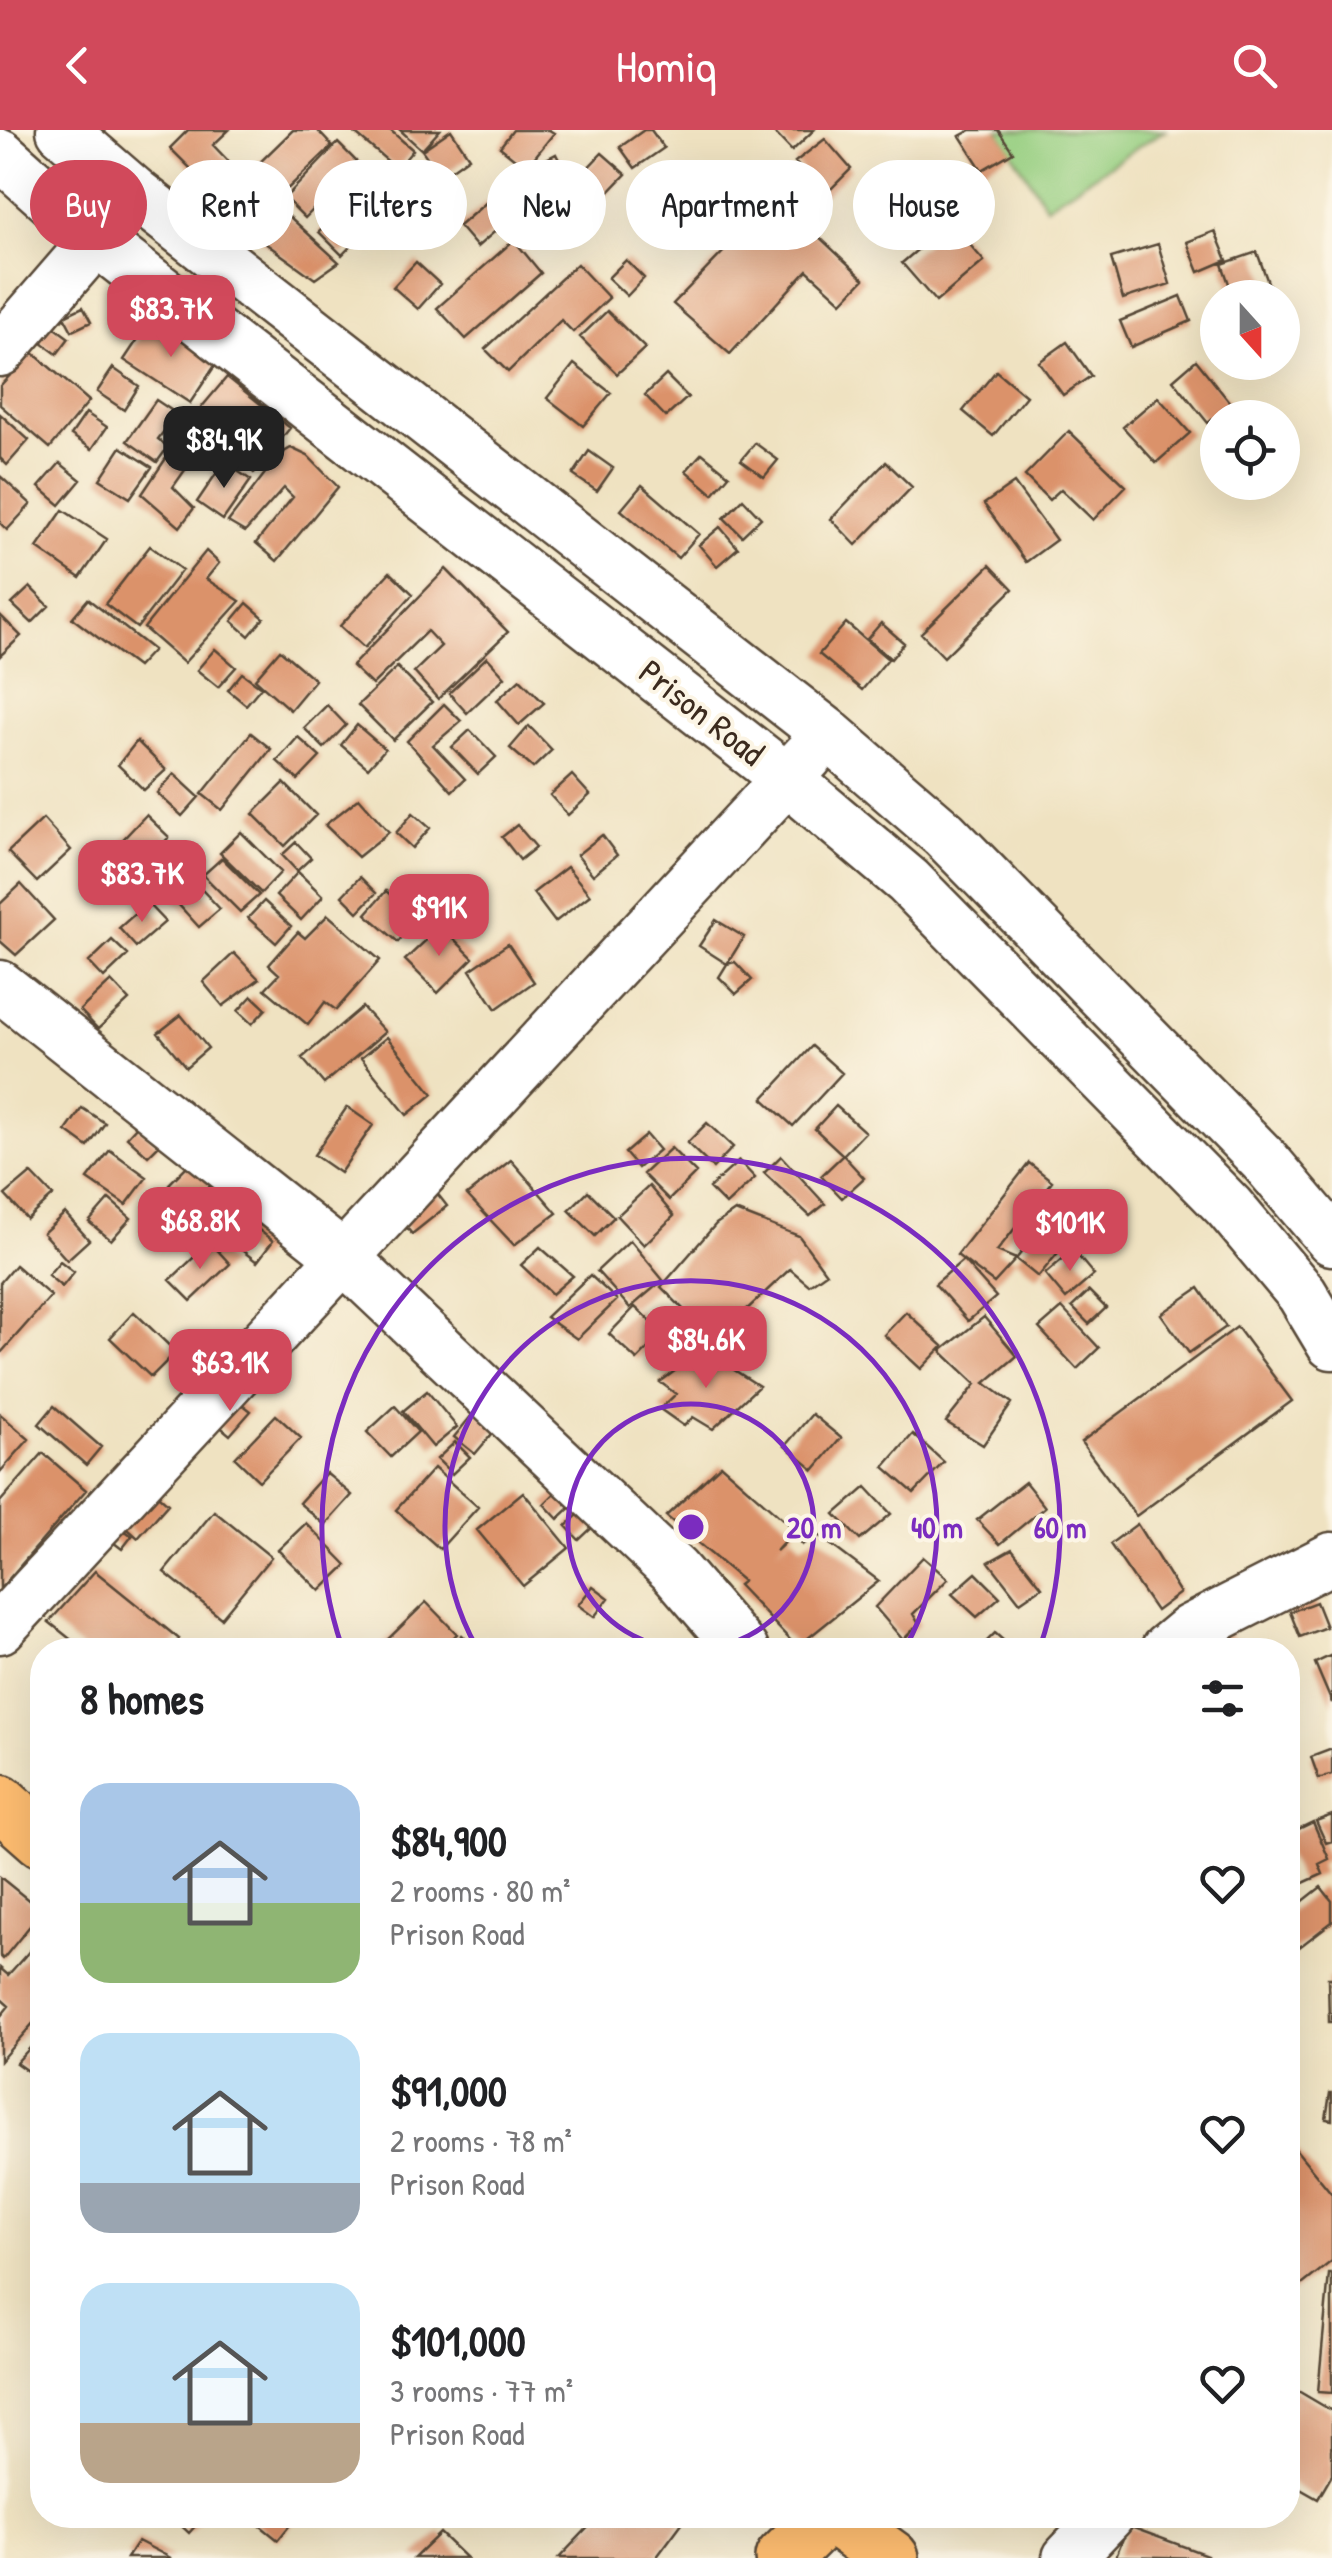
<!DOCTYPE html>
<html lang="en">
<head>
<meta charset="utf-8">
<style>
  body { margin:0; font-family:"Patrick Hand",sans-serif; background:#f2f2f2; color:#202124; height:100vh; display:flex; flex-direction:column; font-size:38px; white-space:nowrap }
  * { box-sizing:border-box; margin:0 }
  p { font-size:32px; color:#757577 }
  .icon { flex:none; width:55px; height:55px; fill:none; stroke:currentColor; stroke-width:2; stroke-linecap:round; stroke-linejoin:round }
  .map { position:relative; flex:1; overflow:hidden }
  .sheet { position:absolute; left:30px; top:1508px; width:1270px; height:890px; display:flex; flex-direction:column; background:#fff; border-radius:40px; box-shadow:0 10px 40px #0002 }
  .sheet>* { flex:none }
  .hud { position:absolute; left:30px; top:30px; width:1272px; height:90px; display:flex; gap:20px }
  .needle { width:65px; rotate:159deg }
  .controls { position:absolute; left:1200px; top:150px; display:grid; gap:20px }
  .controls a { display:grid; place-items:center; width:100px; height:100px; border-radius:50%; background:#fff; box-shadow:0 10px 40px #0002; font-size:50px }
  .price { position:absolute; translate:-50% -85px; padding:0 22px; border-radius:20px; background:#d1495b; color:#fff; font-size:32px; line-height:65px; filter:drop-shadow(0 2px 5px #0008) }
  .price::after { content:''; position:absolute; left:50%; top:60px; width:30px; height:22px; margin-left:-15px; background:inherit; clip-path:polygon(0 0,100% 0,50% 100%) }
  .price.on { background:#222; color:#fff }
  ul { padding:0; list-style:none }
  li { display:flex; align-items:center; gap:30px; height:250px; padding:0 50px }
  li span { display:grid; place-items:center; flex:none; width:280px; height:200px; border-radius:30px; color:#555 }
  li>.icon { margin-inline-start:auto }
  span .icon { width:120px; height:120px; fill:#fffc; stroke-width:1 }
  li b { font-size:42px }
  h2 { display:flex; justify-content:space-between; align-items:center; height:120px; padding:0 50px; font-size:42px }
  .tag { padding:0 35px; border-radius:45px; background:#fff; box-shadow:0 10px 40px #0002; font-size:35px; line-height:90px }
  .tag.on { background:#d1495b; color:#fff }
  header { display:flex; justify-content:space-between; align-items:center; height:130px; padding:0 50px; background:#d1495b; color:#fff; font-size:45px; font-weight:600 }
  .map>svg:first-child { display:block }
  .green { fill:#98cf82; stroke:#6a7c50; stroke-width:2.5 }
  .building { fill:#db926a }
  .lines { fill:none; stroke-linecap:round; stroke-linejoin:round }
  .minor-casing { stroke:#564636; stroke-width:55 }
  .major-casing { stroke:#564636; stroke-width:60 }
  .minor { stroke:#fff; stroke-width:50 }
  .major { stroke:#fdbc6f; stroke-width:55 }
  .ring { fill:none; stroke:#7b2cbf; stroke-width:5 }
  .labels { text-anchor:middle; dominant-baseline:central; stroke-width:8; stroke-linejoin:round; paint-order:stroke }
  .street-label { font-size:35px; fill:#3b2a1e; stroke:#fcf5e5 }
  .centre { fill:#7b2cbf; stroke:#fcf5e5; stroke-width:5 }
  .ring-label { font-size:30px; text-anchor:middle; font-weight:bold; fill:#7b2cbf; stroke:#fcf5e5; stroke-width:8; stroke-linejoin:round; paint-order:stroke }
</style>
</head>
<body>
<header><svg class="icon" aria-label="back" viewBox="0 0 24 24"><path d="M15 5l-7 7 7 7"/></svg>Homiq<svg class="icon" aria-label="search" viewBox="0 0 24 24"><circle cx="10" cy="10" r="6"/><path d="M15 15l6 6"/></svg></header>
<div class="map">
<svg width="1332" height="2428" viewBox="0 0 1332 2428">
  <rect width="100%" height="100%" fill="#fcf5e5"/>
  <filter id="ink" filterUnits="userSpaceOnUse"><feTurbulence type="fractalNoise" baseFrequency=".01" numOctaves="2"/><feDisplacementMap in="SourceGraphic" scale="20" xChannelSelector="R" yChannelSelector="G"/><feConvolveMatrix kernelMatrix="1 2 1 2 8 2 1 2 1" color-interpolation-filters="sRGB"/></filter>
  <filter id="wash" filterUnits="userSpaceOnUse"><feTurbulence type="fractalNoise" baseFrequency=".0048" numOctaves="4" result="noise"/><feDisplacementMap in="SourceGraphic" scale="40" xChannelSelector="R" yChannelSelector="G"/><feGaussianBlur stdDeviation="2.25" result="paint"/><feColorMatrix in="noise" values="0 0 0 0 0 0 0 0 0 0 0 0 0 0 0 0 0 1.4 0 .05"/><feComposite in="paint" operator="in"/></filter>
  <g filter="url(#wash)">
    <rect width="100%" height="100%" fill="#efe2c1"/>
    <path class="green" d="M998,0h167l-119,76z"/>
    <g id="blocks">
      <path class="building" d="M188,0h41l-16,15 19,20 -23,22 -39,-39z
        M293,0h24l15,16 -86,83 -27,-27z
        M351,0h39l23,20 -16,19z
        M400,0h40l-18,20 29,-20 18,27 -28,20 -19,-27z
        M513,0h36l5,3 -28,35 -26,-21z
        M644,0h7l13,18 -29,20 -15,-21z
        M772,0h42l-22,21z
        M971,0h27l15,22 -31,18 -22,-34z
        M825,9l26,30 -27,27 -29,-34z
        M338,13l20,20 -53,55 -20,-20z
        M602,23l24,21 -22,23 -24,-21z
        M556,24l12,24 -27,13 -12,-23z
        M518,45l18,21 -59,51 -18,-21z
        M374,46l23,22 -55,57 -23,-23z
        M567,55l24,24 -14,15 -25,-24z
        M783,60l24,24 -7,5 64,60 -22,23 -35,-32 -77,84 -57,-50z
        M688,64l23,20 -20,24 -24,-20z
        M278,76l61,56 -24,17 -61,-44z
        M950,92l34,39 -48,41 -34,-39z
        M1215,101l12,29 -28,12 -12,-30z
        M514,110l27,33 -75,66 -29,-31z
        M1158,114l12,40 -47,15 -12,-41z
        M1257,122l13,36 -36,10 -12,-34z
        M626,130l18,18 -17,18 -19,-18z
        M416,132l24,22 -22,25 -25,-22z
        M577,134l32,34 -36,34 -12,-12 -53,52 -23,-23z
        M1181,166l10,25 -60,26 -11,-26z
        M83,177l8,15 -19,9 -8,-15z
        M607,181l38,37 -28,26 -37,-37z
        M152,188l66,43 -28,42 -66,-43z
        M50,194l19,14 -12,16 -19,-14z
        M1218,195v28l-14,-18z
        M1067,212l24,34 -28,19 -24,-33z
        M32,222l57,49 -39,47 -50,-43v-19z
        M1196,230l35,44 -23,19 -35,-43z
        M574,234l37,29 -28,33 -36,-28z
        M113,238l26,18 -15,24 -27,-18z
        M996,241l30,25 -33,40 -30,-25z
        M666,245l22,22 -22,20 -21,-22z
        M227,247l63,51 -36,45 -64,-52z
        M1158,267l32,36 -34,30 -33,-36z
        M156,270l21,14 -19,25 10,8 -11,15 -30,-21z
        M86,283l21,14 -15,22 -21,-14z
        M0,284l29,26 -22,25 -7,-7z
        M185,300l19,13 -31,44 21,21 -14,19 -38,-33z
        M1069,301l57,55 -33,34 -32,-31 -12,11 -24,-24z
        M755,313l23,17 -14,17 -23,-17z
        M121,317l31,20 -22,31 -30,-19z
        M291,318l17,8 30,31 -61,74 -21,-18 37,-46 -9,-9 -39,44 -17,-10 51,-67z
        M589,321l24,17 -16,23 -24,-16z
        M702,323l27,22 -16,19 -27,-23z
        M224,332l27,18 -28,40 -26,-18z
        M886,332l26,25 -56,58 -25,-26z
        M60,333l21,17 -21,25 -21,-18z
        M0,346l31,28 -24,26 -7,-7z
        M1014,353l42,57 -30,22 -42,-58z
        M642,355l57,49 -21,24 -57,-48z
        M743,369l18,19 -19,18 -18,-18z
        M63,380l44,29 -27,39 -43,-30z
        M720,397l18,21 -21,18 -18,-21z
        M150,416l32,24 -45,58 -32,-24z
        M206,421l13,12 -13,16 34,22 -56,62 -40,-35z
        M990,435l23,24 -69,68 -23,-24z
        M446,439l62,63 -70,67 -24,-27 27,-26 -14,-15 -55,54 -20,-19z
        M390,442l23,22 -49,54 -24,-22z
        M30,457l19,19 -17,17 -20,-19z
        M88,469l65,51 -16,17 -65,-49z
        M247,473l17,15 -15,18 -17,-15z
        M0,485l21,21 -21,20z
        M846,493l42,36 -26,31 -43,-36z
        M881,493l23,20 -13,16 -24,-20z
        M215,519l21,18 -18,20 -21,-17z
        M280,520l35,30 -25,30 -35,-31z
        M487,527l18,20 -38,36 -18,-20z
        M397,537l35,35 -39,38 -35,-35z
        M242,543l19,14 -15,18 -18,-15z
        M520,549l24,24 -25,22 -22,-25z
        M444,574l17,17 -28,24 32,34 -13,12 -45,-50z
        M327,575l19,20 -22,23 -20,-20z
        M357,595l28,24 -17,19 -27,-23z
        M529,596l23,24 -19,18 -23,-20z
        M470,600l26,27 -18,17 -26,-27z
        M251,603l20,16 -49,61 -20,-16z
        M298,607l22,20 -22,23 -21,-19z
        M137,611l29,29 -22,20 -26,-25z
        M174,644l25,23 -17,19 -25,-23z
        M572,645l18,20 -22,20 -18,-20z
        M284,653l32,32 -31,31 -32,-32z
        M359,668l30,34 -31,25 -33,-32z
        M413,683l17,15 -18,20 -16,-15z
        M146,685l23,22 -33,36 -24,-22z
        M43,689l28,31 -34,32 -29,-30z
        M517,695l19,22 -16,13 -18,-23z
        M241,702l40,40 -20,21 -41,-40z
        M602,705l15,20 -24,20 -16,-20z
        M296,712l15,16 -14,13 -15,-16z
        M222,728l37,37 -19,17 -37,-37z
        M567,737l23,28 -35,27 -22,-29z
        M298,742l25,24 -22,24 -25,-24z
        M188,745l32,34 -21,18 -31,-34z
        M360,747l16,16 -18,19 -16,-16z
        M21,754l33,36 -38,35 -16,-14v-37z
        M386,761l32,27 -20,24 -32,-28z
        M264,771l27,25 -15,17 -28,-25z
        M147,773l18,19 -29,25 -17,-19z
        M328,785l52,45 -44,50 -11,-8 -17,23 -43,-36 14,-15 -10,-9 29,-33 7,6z
        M716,790l28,17 -17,27 -28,-18z
        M441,796l32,32 -35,35 -33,-33z
        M112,810l16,15 -24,23 -15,-16z
        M508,814l26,38 -38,27 -26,-39z
        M234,823l25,26 -36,27 -20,-24z
        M735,832l17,18 -16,14 -17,-17 8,-13z
        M111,851l18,19 -31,29 -18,-19z
        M252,866l14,13 -14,15 -14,-13z
        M362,877l23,25 -61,52 -22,-26z
        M181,885l27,33 -22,19 -28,-34z
        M387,907l46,57 -26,21 -46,-57z
        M812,916l30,27 -49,53 -30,-27z
        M836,976l29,26 -22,23 -28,-26z
        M347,977l26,18 -33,48 -26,-18z
        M82,978l23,15 -17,24 -22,-16z
        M707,993l26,24 -20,21 -26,-25z
        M137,996l22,19 -11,11 -21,-19z
        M646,1005l13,15 -21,18 -13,-15z
        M671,1018l25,25 -27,27 -26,-26z
        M110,1020l37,27 -21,28 -38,-26z
        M843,1025l21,23 -22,20 -21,-22z
        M781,1026l44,48 -15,12 -46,-43z
        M196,1027l22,21 -27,27 -22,-21z
        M511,1030l46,53 -43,32 -47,-50z
        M739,1031l16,17 -29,27 -17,-17z
        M1029,1033l23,18 -55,70 19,8 -22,24 -37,-28z
        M31,1043l22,23 -26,23 -22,-24z
        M422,1044l25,32 -35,28 -25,-31z
        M649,1056l25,30 -30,29 -27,-29z
        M223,1058l11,9 -9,11 -11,-9z
        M588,1061l26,26 -19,19 -26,-26z
        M1066,1068l22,18 -50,61 -22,-18z
        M109,1069l22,19 -20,22 -22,-18z
        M735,1081l64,25 27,37 -17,12 -19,-16 -64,60 -19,4 -46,-46 55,-63z
        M65,1083l24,27 -22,20 -24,-27z
        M246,1090l27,21 -16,21 -27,-21z
        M630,1110l33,40 -33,28 -33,-37z
        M210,1112l20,22 -39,37 -21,-21z
        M540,1117l33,29 -21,18 -31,-29z
        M1073,1120l21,25 -28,24 -21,-25z
        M963,1130l33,37 -28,24 -33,-37z
        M60,1131l14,11 -12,15 -14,-12z
        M15,1135l36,31 -51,58v-71z
        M590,1145l27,25 -40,39 -31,-22z
        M1199,1158l27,39 -37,26 -28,-39z
        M1089,1161l17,17 -17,16 -17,-17z
        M635,1177l28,26 -26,27 -28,-26z
        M1062,1178l37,40 -22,21 -38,-41z
        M134,1182l42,40 -25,25 -41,-39z
        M906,1182l37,34 -22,23 -37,-34z
        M984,1187l33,39 -32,27 27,20 -29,42 -37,-23 30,-38 -35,-33z
        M1237,1197l55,74 -156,115 -55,-74z
        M703,1220l56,36 -46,43 -20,-12 -9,9 -24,-17 16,-15 -16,-12z
        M427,1261l30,36 -24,20 -30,-36z
        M229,1264l22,17 -21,24 -20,-17z
        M54,1276l47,41 -15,18 -47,-41z
        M395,1276l23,26 -27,25 -24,-25z
        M476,1280l21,18 -22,26 -21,-17z
        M0,1284l29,25 -29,33z
        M812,1284l29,24 -27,32 -29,-24z
        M276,1285l25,23 -42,43 -24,-23z
        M913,1304l31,28 -30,31 -30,-26z
        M455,1312l15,15 -18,17 -15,-15z
        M43,1323l43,37 -86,99v-87z
        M721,1335l74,65 -19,21 17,-16 9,10 16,-10 61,46 -82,66 -59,-62 5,-4 -77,-65z
        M434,1338l44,39 -38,42 -44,-39z
        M326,1343l26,22 -27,30 -26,-22z
        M1025,1352l20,25 -45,37 -23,-24z
        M866,1357l25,27 -31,26 -25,-26z
        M150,1358l18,16 -30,34 -18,-16z
        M557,1361l15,15 -14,13 -14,-15z
        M523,1362l46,56 -46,38 -46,-56z
        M583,1380l13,14 -17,16 -13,-14z
        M214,1381l57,46 -50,61 -57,-46z
        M115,1393l17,13 -10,13 -17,-13z
        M306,1393l41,42 -27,26 -42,-41z
        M1137,1394l43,69 -24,18 -46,-67z
        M1012,1419l30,38 -22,15 -31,-40z
        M923,1427l25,22 -35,35 6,10 -16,16 -28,-33z
        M95,1441l84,68 -10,11h-85l-35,-28z
        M976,1443l24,24 -23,20 -25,-23z
        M593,1456l16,12 -15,19 -16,-12z
        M426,1472l31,32 -16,16h-56l-4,-4z
        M1316,1472l10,25 -26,10 -10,-25z
        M1222,1496l23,24h-50z
        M995,1503l19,17h-36z
        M462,1505l15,15h-30z
        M1332,1525v48l-17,-40z
        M1332,1619v25l-13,5 -8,-22z
        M1332,1685v26l-6,2 -10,-22z
        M1313,1692l16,37 -10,5 4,10 -22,10 -13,-28v-22z
        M0,1747l42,34 -39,48 -3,-3z
        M1321,1757l11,14v21l-39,30 -5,-7v-32z
        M42,1807v76l-42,48v-44l9,-11 -9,-8v-30l8,7z
        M1328,1848h4v44h-3z
        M42,1905v43l-2,2 -24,-17z
        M1330,1963h2v27l-6,-1z
        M1293,2016l39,48v67l-44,35v-146z
        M1329,2144h3v119l-14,-1z
        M1288,2255l44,26v64l-14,24 -30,-17z
        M176,2385h29l-16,18 -16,-15z
        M247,2385h51l-20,25z
        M600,2385h88l-32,43h-97z
        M1128,2396l79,29 -1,3 -90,-2z
        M440,2403l26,25h-52z
        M138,2411l33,17h-44z"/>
    </g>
  </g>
  <g filter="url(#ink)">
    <use href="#blocks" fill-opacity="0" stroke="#564636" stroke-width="2.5"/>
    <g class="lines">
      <defs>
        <path id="minor" d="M62,0l74,64 692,540 116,100 321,327 67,79
          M0,24l96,86 691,539 121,102 321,326 73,87 30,50
          M0,221l116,-134
          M0,856l343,271 332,314 68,79
          M0,1498l808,-872
          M1166,1520l24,-20 142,-72
          M1068,2428l41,-43"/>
        <path id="major" d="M0,1672l42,37
          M832,2385l59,43
          M783,2428l43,-43"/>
      </defs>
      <use href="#minor" class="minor-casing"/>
      <use href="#major" class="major-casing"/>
      <use href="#minor" class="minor"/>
      <use href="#major" class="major"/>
    </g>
  </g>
  <g class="ring">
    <path d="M690 1520A123 123 0 1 1 692 1520"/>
    <path d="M477 1518A246 246 0 1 1 905 1518"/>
    <path d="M342 1517A369 369 0 1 1 1040 1517"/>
  </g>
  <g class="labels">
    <g class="street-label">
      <text transform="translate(702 582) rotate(38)">Prison Road</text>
    </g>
  </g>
  <circle cx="691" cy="1397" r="15" class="centre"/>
  <g class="ring-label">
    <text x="814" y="1408">20 m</text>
    <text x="937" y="1408">40 m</text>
    <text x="1060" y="1408">60 m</text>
  </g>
</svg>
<div class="controls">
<a><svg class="needle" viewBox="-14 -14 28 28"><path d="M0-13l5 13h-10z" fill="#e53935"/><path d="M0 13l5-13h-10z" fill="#757577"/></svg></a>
<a><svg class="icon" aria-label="locate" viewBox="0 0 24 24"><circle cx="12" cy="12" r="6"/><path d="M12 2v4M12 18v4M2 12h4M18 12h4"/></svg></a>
</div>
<b class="price" style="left:171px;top:230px">$83.7K</b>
<b class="price on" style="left:224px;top:361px">$84.9K</b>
<b class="price" style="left:142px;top:795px">$83.7K</b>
<b class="price" style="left:439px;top:829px">$91K</b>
<b class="price" style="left:200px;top:1142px">$68.8K</b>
<b class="price" style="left:1070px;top:1144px">$101K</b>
<b class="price" style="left:706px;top:1261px">$84.6K</b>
<b class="price" style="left:230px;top:1284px">$63.1K</b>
<div class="hud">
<a class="tag on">Buy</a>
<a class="tag">Rent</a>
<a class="tag">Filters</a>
<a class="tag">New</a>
<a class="tag">Apartment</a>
<a class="tag">House</a>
</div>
<section class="sheet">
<h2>8 homes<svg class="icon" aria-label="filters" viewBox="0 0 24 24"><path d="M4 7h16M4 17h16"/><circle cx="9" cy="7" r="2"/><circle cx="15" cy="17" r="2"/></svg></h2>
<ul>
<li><span style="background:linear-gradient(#a9c7e8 60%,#8fb573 0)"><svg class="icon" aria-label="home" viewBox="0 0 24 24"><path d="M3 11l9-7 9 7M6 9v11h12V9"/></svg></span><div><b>$84,900</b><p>2 rooms · 80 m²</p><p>Prison Road</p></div><svg class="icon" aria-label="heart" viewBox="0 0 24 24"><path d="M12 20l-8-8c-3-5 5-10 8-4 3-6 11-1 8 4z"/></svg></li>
<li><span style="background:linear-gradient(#bfe0f5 75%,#9aa5b1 0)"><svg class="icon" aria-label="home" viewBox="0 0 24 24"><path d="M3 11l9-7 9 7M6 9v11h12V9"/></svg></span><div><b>$91,000</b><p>2 rooms · 78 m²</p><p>Prison Road</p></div><svg class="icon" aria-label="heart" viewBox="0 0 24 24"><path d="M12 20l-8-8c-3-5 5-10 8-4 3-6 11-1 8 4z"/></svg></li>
<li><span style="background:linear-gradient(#bfe0f5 70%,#b9a48a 0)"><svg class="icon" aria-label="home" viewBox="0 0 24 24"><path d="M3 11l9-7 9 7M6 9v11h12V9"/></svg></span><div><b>$101,000</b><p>3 rooms · 77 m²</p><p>Prison Road</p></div><svg class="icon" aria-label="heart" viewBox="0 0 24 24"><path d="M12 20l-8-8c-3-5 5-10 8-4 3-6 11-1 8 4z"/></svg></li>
</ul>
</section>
</div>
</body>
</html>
